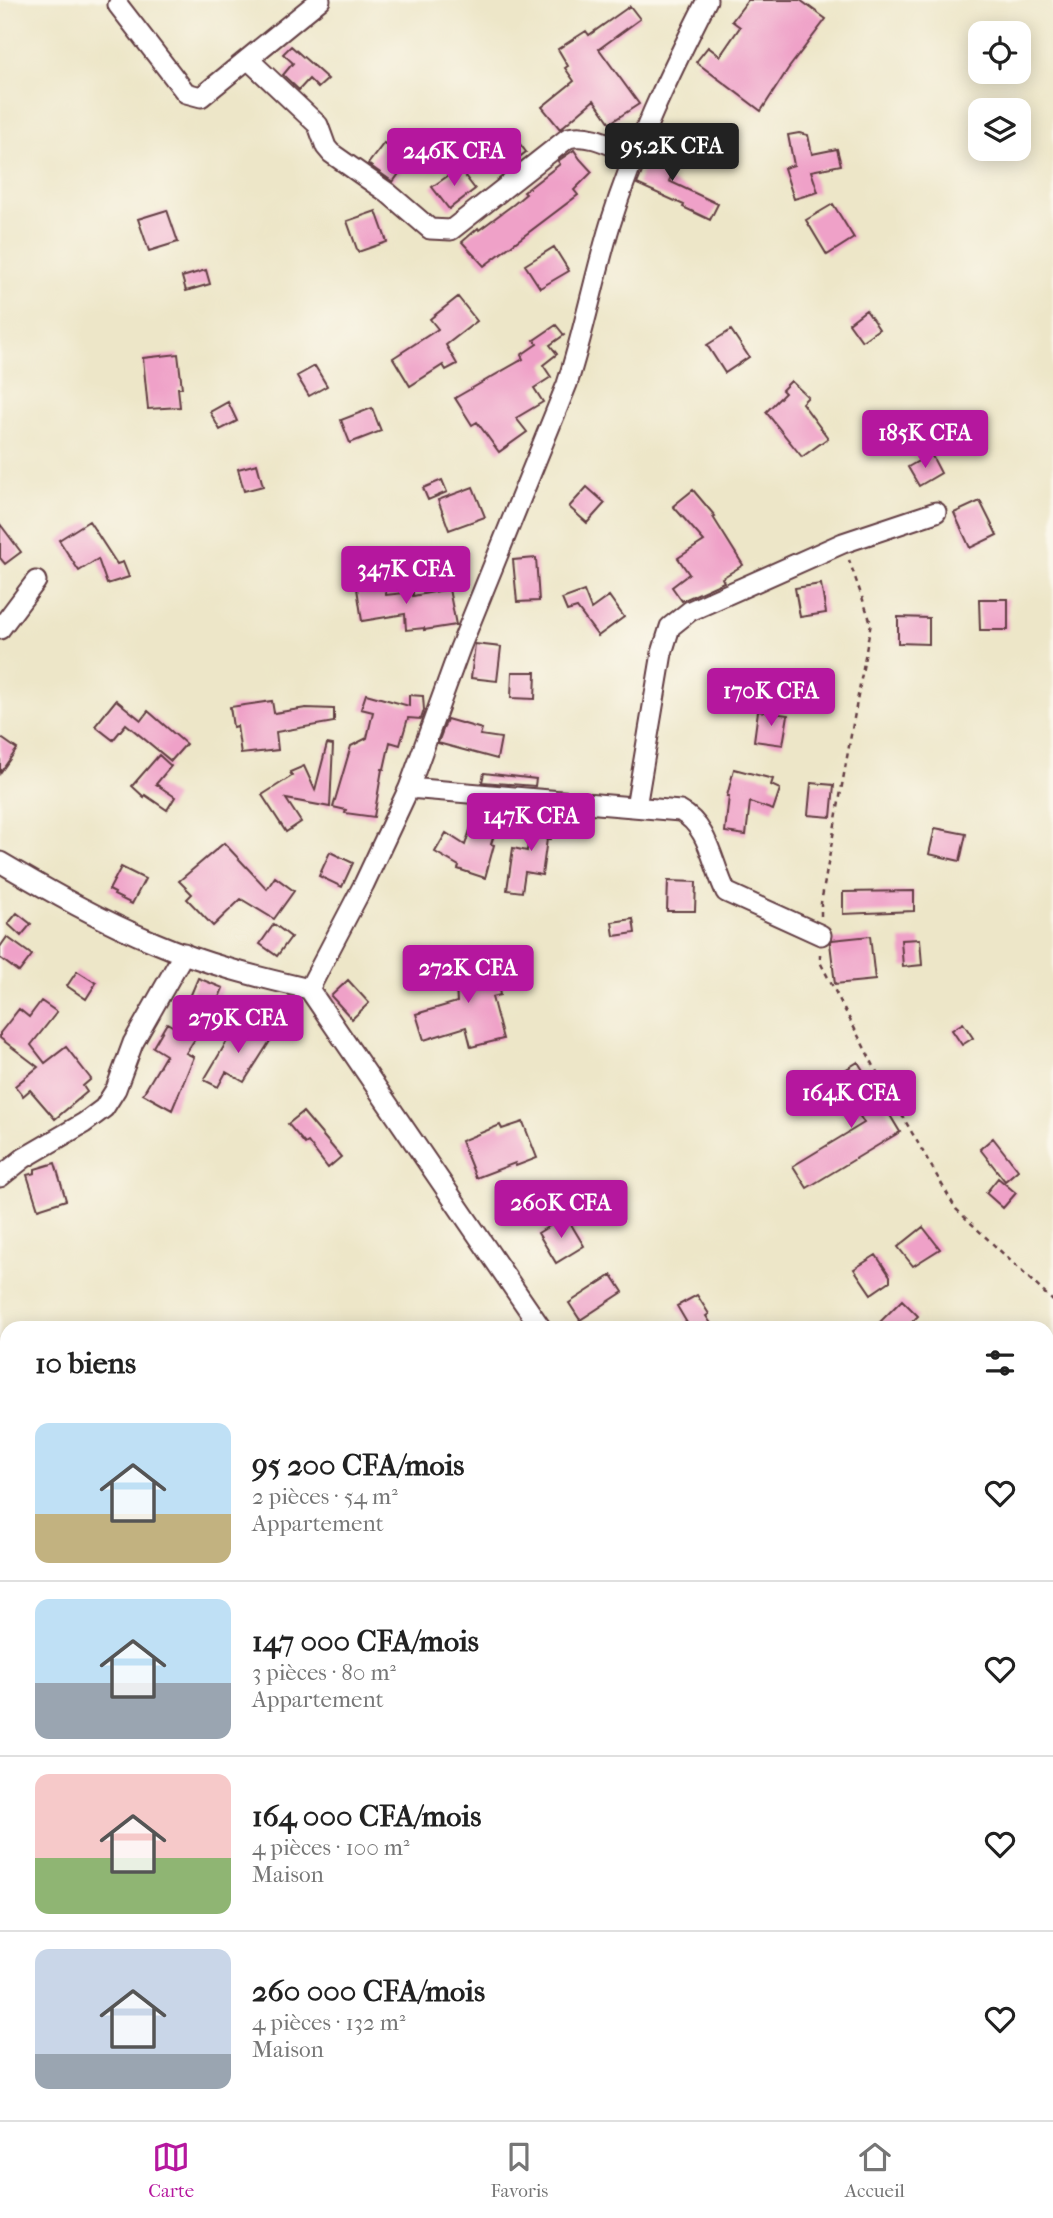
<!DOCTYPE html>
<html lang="fr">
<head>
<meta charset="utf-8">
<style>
  body { margin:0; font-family:"IM FELL French Canon",serif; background:#f2f2f2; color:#222; height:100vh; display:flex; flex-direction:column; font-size:26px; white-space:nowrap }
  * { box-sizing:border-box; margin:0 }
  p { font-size:23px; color:#767676 }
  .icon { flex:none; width:38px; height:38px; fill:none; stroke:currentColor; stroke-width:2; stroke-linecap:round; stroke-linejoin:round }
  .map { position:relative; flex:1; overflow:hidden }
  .details { position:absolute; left:0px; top:1321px; width:1054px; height:800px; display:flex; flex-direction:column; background:#fff; border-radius:21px 21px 0 0; box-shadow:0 4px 18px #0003 }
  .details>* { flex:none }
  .fabs { position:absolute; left:968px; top:21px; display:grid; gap:14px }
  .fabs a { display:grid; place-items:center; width:63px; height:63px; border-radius:14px; background:#fff; box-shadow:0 4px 18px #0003; font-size:35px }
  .price { position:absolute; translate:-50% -60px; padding:0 16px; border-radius:7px; background:#b5179e; color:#fff; font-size:23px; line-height:46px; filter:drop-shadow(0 2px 4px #0008) }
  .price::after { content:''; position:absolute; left:50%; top:42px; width:21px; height:16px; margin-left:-10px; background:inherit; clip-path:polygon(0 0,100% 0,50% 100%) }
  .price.on { background:#222; color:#fff }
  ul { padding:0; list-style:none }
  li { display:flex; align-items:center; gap:21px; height:175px; padding:0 35px }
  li+li { border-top:2px solid #e0e0e0 }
  li span { display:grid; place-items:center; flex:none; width:196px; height:140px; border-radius:14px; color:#555 }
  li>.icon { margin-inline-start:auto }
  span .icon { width:84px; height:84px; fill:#fffc; stroke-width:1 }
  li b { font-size:30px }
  h2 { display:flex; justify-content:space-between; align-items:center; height:84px; padding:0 35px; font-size:30px }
  .dock { display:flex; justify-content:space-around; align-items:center; height:98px; border-top:2px solid #e0e0e0; background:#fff; font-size:19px; color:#767676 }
  .dock a { display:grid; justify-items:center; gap:4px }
  .dock .on { color:#b5179e }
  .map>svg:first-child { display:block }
  .building { fill:#efa1c8 }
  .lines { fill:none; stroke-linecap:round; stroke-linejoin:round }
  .street-casing { stroke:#623d43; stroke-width:23 }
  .path { stroke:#623d43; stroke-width:2.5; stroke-dasharray:5 5; stroke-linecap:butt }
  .street { stroke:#fff; stroke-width:19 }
</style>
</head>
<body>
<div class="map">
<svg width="1053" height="2120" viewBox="0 0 1053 2120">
  <rect width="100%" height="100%" fill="#fbf7ec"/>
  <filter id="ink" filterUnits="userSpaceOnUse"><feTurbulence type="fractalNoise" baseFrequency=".0143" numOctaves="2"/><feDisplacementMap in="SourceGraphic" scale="14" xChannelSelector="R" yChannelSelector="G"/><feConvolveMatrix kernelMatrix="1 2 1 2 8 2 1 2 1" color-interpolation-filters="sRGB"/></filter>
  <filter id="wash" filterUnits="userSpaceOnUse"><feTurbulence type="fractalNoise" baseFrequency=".00686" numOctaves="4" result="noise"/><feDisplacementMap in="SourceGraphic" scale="28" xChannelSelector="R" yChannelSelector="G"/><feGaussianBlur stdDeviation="1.57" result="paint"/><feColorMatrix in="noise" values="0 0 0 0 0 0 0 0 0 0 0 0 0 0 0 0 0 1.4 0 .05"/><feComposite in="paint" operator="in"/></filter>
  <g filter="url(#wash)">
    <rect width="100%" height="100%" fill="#ede6c8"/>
    <g id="blocks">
      <path class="building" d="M748,0h52l26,19 -38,50 -27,42 -65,-49 12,-15 12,9 20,-29 -8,-6z
        M630,6l10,13 -41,30 40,55 -29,19 -16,-23 -34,29 -18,-22 32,-26 -9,-13 3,-2 -10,-17 28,-18 3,4z
        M291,46l37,33 -10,9 -9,-9 -10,11 -16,-15 10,-12 -10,-9z
        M510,131l16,21 -24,18 -16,-22z
        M799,133l9,2 4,19 25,-5 4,16 -30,6 7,21 -24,7 -10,-31 10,-3 -6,-30z
        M384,143l24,18 -15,21 -25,-18z
        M663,144l16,6 -4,10 3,2 -9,19 49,23 -8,16 -27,-13 1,-2 -47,-21 14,-34 8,3z
        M574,150l6,9 12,13 -18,18 4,5 -94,71 -22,-24 16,-14 1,2 35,-26 12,-10 -2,-2 36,-28 -2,-3z
        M459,168l16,21 -26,20 -17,-22z
        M833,204l21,34 -27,17 -21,-35z
        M167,210l11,32 -29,9 -11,-32z
        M376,211l11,31 -29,10 -11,-31z
        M554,247l15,24 -29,17 -15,-23z
        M206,270l4,14 -24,7 -4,-14z
        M458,297l19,24 -31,24 11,19 -11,6 -3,-5 -33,21 -17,-28 45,-29 -8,-10z
        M866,310l13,19 -17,12 -13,-18z
        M556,325l8,10 -14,10 7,9 -14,11 8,12 -17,11 9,14 -27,16 11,14 -28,20 -22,-30 -5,3 -17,-27 68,-39 -2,-4 16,-11 -3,-4z
        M731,330l18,27 -24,16 -18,-28z
        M178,354l4,34h-4l2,19 -32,2 -5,-51z
        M315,366l12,20 -18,10 -12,-20z
        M791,381l17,16 -6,6 26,35 -26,19 -36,-45 19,-19 -3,-3z
        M228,402l9,19 -17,9 -10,-18z
        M372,408l9,23 -31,12 -9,-23z
        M968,420l10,12 -14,13 -11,-12z
        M931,454l10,19 -22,13 -11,-19z
        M257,464l6,22 -19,5 -6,-22z
        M442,480l5,12 -19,8 -5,-12z
        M473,487l12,30 -36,13 -11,-30z
        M587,487l18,16 -18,20 -18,-16z
        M693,490l22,26 -2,1 30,48 -21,13 2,4 -42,19 -10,-14 17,-13 -11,-16 26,-17 -31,-35z
        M980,501l17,34 -27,13 -16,-35z
        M89,521l28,43 6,-2 6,15 -22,7 -9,-25 -19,12 -20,-31z
        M0,524l21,28 -16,12 -5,-6z
        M536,558l3,43 -22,1 -4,-42z
        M383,577l3,18 27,-3v4l36,-7 7,36 -32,5v-2l-18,2 -1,-16 -43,7 -6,-39z
        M821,584l5,29 -26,4 -5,-29z
        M584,591l7,18 18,-13 15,21 -26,19 -21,-28 -10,3 -5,-12z
        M979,599h29v31h-28z
        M898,617l31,1v26l-31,-1z
        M475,644l26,3 -4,34 -26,-3z
        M512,672h24l-1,27 -24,-1z
        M366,694l43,12v-11l14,1 1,14 -3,9 -13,-1 -8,27 -10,-3 -6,27h-2l-8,48 -29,-4 1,-3 -13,-3 18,-61 16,-8 6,-26 -12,-3z
        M116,700l25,20 7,-9 38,33 -15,17 -45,-37 -13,16 -18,-14z
        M272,701l2,12 32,-5 28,1v13l-58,10 2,18 -37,4 -4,-28 -4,1 -3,-20z
        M758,711l30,4 -5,30 -29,-4z
        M447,719l35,10 -2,6 21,3 -4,21 -59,-16z
        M0,737l17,12 -17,24z
        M327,744l6,1 -3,62 -44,-8 15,23 -15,10 -24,-37 30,-19 -2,-4 14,-6 11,24z
        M159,755l12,11 -15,18 19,13 -8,13 -22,-15 -1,2 -12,-11z
        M734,769l39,10 -2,6 9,4 -7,21 -23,-8 -4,33 -21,-3 4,-36h-2z
        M484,773l52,6 -1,7 -53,-4z
        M811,783l23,2 -3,32 -23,-2z
        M477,809l23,8 -9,27 3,1 -9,33 -27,-9 1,-3 -24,-14 11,-19 19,12z
        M532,815l21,3 -2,21h-4l-5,36 -17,-3 -3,20 -15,-2 6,-42 14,3z
        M935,828l31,6 -6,27 -31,-7z
        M224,843l43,46 8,-12 19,14 -20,28 -33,-20 -28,27 -26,-27 5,-5 -13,-13z
        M330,852l23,11 -11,24 -23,-11z
        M121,867l24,12 -13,25 -18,-9 1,-2 -6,-3z
        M668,881l28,1 -1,29h-28z
        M914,891v20l-71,3v-22z
        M17,913l14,11 -10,12 -13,-12z
        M633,919l2,14 -21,3 -2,-14z
        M274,924l17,13 -14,19 -17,-12z
        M870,936l5,44 -40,4 -5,-41 2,-3z
        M7,937l25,18 -13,17 -19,-14v-11z
        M920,939l2,26 -19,2 -2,-27z
        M486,958v4l8,-1 6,34 -8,2 11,42 -32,8 -5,-20 -42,13 -8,-26 41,-12 -3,-43z
        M77,971l19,12 -10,16 -19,-13z
        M198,978l25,10 -11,26 -25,-10z
        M348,980l21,23 -17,16 -21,-23z
        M41,1001l16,11 -26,33 14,18 21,-16 25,32 -8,7 4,6 -32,27 -25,-29 -7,6 -8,-10 23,-19 -38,-29v-5l19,-24 10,8z
        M239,1021l31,20 -26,41 -18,-10 -8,15 -14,-7z
        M167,1023l28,16 -9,14 8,4 -22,53 -29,-16 23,-39 -13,-8z
        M963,1023l10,15 -11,7 -10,-15z
        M858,1062l42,70 -93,56 -14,-22 71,-43 -29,-47z
        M303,1112l38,45 -13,11 -20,-26 -3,2 -17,-20z
        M523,1122l14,36 -21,8 -1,-3 -39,15 -15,-37 39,-16 2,4z
        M993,1138l25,32 -13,11 -25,-32z
        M55,1163l11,37 -28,9 -11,-34 8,-2v-4z
        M998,1178l18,15 -13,15 -17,-15z
        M566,1216l18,30 -28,17 -18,-30z
        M923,1227l17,22 -27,17 -15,-19z
        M876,1255l14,21v5l-19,13 -17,-25z
        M612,1275l11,17 -43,28 -11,-17z
        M697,1295l12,19 -3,2 8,12h-24l-13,-22z
        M902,1300l16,16 -12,12h-32z"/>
    </g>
  </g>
  <g filter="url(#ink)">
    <use href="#blocks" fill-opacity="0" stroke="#623d43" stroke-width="2"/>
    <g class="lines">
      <defs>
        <path id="street" d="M118,5l68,88 15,4 119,-97
          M248,59l70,66 8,22 5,6 57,40 42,36 21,1 117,-92c22,-6 46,9 66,17
          M0,629l36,-48
          M409,788l271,23c29,15 32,53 46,81l95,43
          M636,807l26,-154 8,-26 20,-16 153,-68 93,-31
          M0,862c51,30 102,59 156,81 49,21 101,34 153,46
          M0,1177l24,-19 60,-35 20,-15 12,-19 17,-46 51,-90
          M541,1328l-232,-339 55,-105 45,-96 51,-140 107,-264c17,-52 27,-106 43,-159 24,-78 60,-152 97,-225
          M0,1775l7,-4
          M1046,1892l5,3 -5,15
          M0,1921l7,1
          M861,2114l6,6
          M969,2120l5,-6"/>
      </defs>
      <use href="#street" class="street-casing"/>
      <path class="path" d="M821,916v-13l50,-280 -22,-63
        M820,954v8l57,110 79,137 97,92"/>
      <use href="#street" class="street"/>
    </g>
  </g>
</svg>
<div class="fabs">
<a><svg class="icon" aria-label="locate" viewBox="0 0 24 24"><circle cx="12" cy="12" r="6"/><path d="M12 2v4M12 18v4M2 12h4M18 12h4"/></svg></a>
<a><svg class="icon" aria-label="layers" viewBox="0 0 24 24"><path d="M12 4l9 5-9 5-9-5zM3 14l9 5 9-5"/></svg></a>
</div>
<b class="price on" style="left:672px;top:183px">95.2K CFA</b>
<b class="price" style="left:454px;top:188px">246K CFA</b>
<b class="price" style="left:925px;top:470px">185K CFA</b>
<b class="price" style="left:406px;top:606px">347K CFA</b>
<b class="price" style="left:771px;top:728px">170K CFA</b>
<b class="price" style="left:531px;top:853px">147K CFA</b>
<b class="price" style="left:468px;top:1005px">272K CFA</b>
<b class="price" style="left:238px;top:1055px">279K CFA</b>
<b class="price" style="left:851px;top:1130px">164K CFA</b>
<b class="price" style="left:561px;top:1240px">260K CFA</b>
<section class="details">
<h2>10 biens<svg class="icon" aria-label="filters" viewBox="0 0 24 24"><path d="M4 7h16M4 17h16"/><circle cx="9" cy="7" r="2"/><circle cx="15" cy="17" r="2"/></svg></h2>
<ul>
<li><span style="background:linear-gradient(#bfe0f5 65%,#c2b280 0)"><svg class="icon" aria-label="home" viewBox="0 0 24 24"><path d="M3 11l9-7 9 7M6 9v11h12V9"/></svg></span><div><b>95 200 CFA/mois</b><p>2 pièces · 54 m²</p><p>Appartement</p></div><svg class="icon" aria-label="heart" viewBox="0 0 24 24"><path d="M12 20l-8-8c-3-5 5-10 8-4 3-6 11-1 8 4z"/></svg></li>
<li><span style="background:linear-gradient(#bfe0f5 60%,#9aa5b1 0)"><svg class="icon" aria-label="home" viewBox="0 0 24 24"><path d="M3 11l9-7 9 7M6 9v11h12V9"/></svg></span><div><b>147 000 CFA/mois</b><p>3 pièces · 80 m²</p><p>Appartement</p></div><svg class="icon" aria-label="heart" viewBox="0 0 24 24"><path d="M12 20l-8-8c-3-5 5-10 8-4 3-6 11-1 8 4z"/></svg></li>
<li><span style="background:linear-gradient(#f6c9c9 60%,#8fb573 0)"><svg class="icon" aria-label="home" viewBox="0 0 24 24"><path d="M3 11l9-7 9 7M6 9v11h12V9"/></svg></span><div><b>164 000 CFA/mois</b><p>4 pièces · 100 m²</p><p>Maison</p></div><svg class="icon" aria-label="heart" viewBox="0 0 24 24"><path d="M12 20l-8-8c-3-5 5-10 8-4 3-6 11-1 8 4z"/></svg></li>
<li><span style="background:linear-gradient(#c9d6e8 75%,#9aa5b1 0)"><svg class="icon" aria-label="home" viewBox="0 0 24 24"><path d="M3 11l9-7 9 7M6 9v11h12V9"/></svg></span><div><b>260 000 CFA/mois</b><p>4 pièces · 132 m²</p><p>Maison</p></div><svg class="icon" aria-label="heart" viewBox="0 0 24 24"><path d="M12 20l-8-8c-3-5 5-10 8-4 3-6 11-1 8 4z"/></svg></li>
</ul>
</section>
</div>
<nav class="dock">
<a class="on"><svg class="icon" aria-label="map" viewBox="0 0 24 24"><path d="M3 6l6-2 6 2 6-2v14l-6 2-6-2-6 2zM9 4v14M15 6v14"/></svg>Carte</a>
<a><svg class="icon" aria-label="saved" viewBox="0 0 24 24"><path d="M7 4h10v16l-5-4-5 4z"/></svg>Favoris</a>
<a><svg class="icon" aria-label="home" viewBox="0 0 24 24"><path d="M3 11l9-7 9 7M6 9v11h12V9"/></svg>Accueil</a>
</nav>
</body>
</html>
